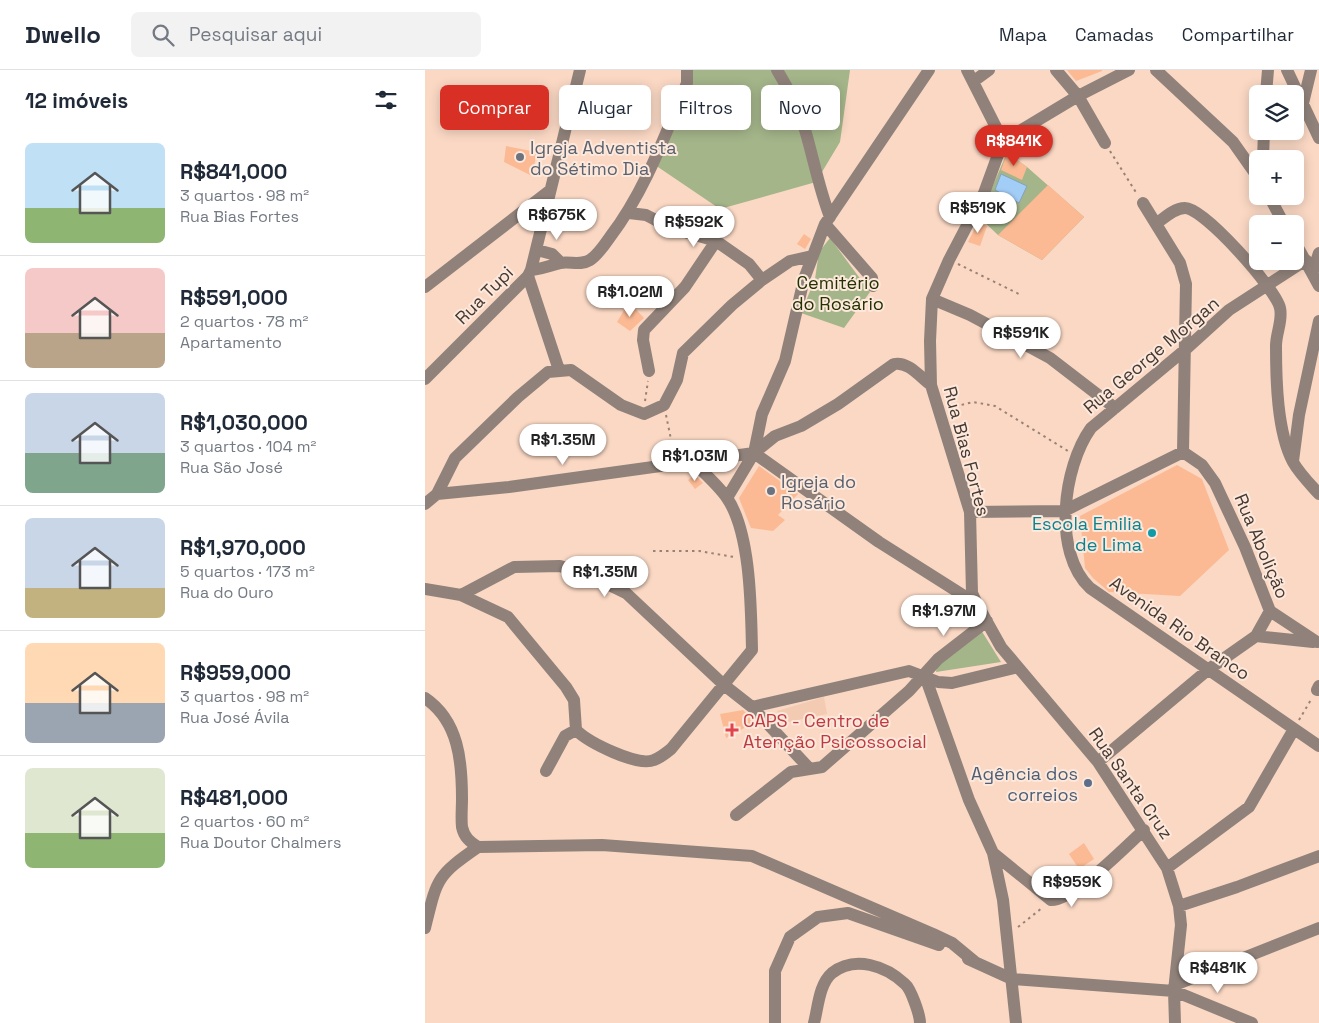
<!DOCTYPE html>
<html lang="pt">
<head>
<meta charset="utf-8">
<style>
  body { margin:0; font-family:"Space Grotesk",sans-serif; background:#f2f2f3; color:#1f2937; height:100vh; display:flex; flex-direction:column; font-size:19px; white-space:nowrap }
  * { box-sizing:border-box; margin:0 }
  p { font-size:16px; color:#747a83 }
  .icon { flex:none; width:28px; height:28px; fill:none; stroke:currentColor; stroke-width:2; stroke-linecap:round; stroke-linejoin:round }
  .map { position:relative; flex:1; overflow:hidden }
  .side { display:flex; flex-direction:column; background:#fff; width:425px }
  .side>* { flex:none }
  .top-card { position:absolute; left:15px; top:15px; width:475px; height:45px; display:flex; gap:10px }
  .fabs { position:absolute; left:824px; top:15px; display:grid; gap:10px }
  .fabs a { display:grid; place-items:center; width:55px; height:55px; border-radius:8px; background:#fff; box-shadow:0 2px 12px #0003; font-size:25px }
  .price { position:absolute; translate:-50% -42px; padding:0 11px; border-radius:18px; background:#fff; color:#222; font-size:16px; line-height:32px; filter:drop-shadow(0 1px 2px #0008) }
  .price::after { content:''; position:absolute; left:50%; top:30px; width:15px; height:11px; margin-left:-8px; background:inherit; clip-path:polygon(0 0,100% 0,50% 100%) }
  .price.on { background:#d93025; color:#fff }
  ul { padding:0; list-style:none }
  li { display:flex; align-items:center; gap:15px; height:125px; padding:0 25px }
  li+li { border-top:1px solid #e0e1e3 }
  li span { display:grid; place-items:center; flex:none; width:140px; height:100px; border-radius:8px; color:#555 }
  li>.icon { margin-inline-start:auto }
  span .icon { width:60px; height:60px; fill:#fffc; stroke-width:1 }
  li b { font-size:21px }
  h2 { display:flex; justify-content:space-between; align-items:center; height:60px; padding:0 25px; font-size:21px }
  .tag { padding:0 18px; border-radius:8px; background:#fff; box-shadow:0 2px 12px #0003; font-size:18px; line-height:45px }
  .tag.on { background:#d93025; color:#fff }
  header { display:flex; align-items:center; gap:30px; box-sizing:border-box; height:70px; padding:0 25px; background:#fff; border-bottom:1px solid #e0e1e3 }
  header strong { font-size:24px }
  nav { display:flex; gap:28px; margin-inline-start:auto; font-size:18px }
  .search { width:350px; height:45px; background:#f2f2f3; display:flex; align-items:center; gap:12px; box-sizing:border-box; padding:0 18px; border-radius:8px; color:#747a83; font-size:19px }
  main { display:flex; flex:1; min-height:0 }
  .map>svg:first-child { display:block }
  .built { fill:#f3cab2 }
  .green { fill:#a4b58a }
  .water { fill:#a2cdf6; stroke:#86a1bb }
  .building { fill:#fbba93 }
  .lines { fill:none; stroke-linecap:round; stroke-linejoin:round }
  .path { stroke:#998275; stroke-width:2; stroke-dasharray:2.5 4; stroke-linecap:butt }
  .minor { stroke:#90827a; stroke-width:12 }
  .worship-dot { fill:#6b7280; stroke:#fde8dc; stroke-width:2 }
  .culture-dot { fill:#0f9aa8; stroke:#fde8dc; stroke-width:2 }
  .health-dot { fill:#e0444e; stroke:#fde8dc; stroke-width:2 }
  .service-dot { fill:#5c6f8a; stroke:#fde8dc; stroke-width:2 }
  .labels { text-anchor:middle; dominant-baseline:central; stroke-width:4; stroke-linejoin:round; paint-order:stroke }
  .worship-label { font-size:18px; fill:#5b616d; stroke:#fde8dc; text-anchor:start }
  .park-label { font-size:18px; fill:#233200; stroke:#fde8dc }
  .street-label { font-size:18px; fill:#463931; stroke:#fde8dc }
  .culture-label { font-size:18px; fill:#0d838f; stroke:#fde8dc; text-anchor:end }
  .health-label { font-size:18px; fill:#be3a42; stroke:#fde8dc; text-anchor:start }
  .service-label { font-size:18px; fill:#4e5e75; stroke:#fde8dc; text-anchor:end }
</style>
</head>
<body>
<header>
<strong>Dwello</strong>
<div class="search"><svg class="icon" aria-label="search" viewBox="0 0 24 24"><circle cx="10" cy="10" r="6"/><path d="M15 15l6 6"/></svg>Pesquisar aqui</div>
<nav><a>Mapa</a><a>Camadas</a><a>Compartilhar</a></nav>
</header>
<main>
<section class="side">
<h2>12 imóveis<svg class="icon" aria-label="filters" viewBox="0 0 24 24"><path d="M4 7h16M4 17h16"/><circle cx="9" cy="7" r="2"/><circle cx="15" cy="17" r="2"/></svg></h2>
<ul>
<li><span style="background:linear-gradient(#bfe0f5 65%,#8fb573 0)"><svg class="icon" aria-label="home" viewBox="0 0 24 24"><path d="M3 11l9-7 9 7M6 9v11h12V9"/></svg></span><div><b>R$841,000</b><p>3 quartos · 98 m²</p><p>Rua Bias Fortes</p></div></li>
<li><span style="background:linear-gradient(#f6c9c9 65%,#b9a48a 0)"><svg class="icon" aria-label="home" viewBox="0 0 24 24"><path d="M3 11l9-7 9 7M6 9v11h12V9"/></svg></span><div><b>R$591,000</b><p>2 quartos · 78 m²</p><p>Apartamento</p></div></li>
<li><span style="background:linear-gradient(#c9d6e8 60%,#7fa58c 0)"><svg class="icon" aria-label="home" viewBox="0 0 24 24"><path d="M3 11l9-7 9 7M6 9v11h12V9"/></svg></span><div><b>R$1,030,000</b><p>3 quartos · 104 m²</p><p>Rua São José</p></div></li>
<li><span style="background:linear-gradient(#c9d6e8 70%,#c2b280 0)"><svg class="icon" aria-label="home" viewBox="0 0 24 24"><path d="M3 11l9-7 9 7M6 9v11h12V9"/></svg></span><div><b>R$1,970,000</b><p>5 quartos · 173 m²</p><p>Rua do Ouro</p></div></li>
<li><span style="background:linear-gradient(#ffd9b3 60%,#9aa5b1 0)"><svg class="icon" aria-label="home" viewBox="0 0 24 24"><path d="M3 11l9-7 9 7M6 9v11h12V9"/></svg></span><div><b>R$959,000</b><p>3 quartos · 98 m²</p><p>Rua José Ávila</p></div></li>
<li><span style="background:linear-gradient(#dfe7d0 65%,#8fb573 0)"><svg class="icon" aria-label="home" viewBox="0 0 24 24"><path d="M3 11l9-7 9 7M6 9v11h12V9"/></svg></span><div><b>R$481,000</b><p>2 quartos · 60 m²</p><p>Rua Doutor Chalmers</p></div></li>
</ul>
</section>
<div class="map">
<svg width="894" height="953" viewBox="0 0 894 953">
  <rect width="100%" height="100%" fill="#fad8c4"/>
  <path class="built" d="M399,627l3,17 -44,9 -6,-12z"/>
  <path class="green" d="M265,0h160l-10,72 -24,40 -96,27 -65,-44z
    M582,83l20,14 57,50 -42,43 -44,-25 -19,-18z
    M405,168l40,54 -26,36 -43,-15 14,-34 4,-27z
    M556,560l20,32 -65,10 1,-6z"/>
  <path class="water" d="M576,104l26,12 -8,17 -24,-13z"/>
  <path class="building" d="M642,0h35v1l-26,10z
    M81,76l31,6 -5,24 -28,-14z
    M582,83l20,14 -5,13 -21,-10z
    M623,115l36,32 -42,43 -44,-25z
    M553,152l9,4 -7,20 -12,-4z
    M379,164l7,5 -6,10 -8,-5z
    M204,232l15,16 -14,13 -13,-9z
    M752,395l25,14 27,71 -49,46 -71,-4 -16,-14 -8,-10 -5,-52z
    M334,396l39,28 -20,21 7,5 -12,11 -22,-3 -12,-30z
    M270,405l8,8 -8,6 -7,-9z
    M318,640l12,12 -29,16 -6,-24z
    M659,773l10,16 -15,10 -10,-15z"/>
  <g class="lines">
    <path class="path" d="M685,81l27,43
      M533,194l63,31
      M220,331l3,-20
      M524,338l24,-6 22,4 73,45
      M241,345l8,39
      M228,481h46l35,6
      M874,650l13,-22
      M593,857l24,-19"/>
    <path class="minor" d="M352,0c10,17 20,34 26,53 10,32 15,63 27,94
      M542,0l36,71 -19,52 -35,67 -17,39 -2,42 1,44 39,127 2,81 5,11 24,43 97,115 69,106 12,38 2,19 -7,66 1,32
      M631,0l22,26 27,47
      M731,0l77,72 24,34
      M862,0l32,68
      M549,11l15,-11
      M841,24l2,-24
      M878,33l8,-33
      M578,71l75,-45 51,-26
      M838,89l1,-28
      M844,126l15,28
      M718,133l37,60 6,21 -3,168
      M204,143l17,2 25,13 45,13 33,23 13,16
      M400,154l47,54 1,8
      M731,154c8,-6 18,-16 29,-16 19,0 91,81 95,100 3,12 -4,25 -4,38 0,33 1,86 17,116 6,11 17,22 26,32
      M870,172l24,44
      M112,180l15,4 9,9
      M881,190l-77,50 -43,39 -95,79c-28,39 -39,124 -1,160l229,158
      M106,200c10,-1 19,-4 29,-7 10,-2 20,3 30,-3 8,-5 15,-16 20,-23 35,-46 55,-102 77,-154v-13
      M888,201l6,-18
      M103,206l31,94
      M0,217l123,-95
      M507,229l38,16 80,43 65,50
      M224,301l-6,-31 1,-10 41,-43 31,-46
      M0,309l103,-103 3,-6 49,-200
      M329,383l125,89 98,62
      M329,383l21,-17 26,-10 37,-22 56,-40c14,-3 26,13 37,21
      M868,391l6,-46 20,-94
      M12,424l72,-7 245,-34
      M302,428l27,-45 8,-39 23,-53 19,-82 21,-55 104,-154
      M0,434l12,-10 18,-36 63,-61 30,-25 23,-2 50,35 23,9 20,-9 13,-25 6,-27 49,-48 30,-25 28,-19 22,-5
      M545,442l94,-1 119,-59 19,13 13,18 30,64 25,64 47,31
      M0,519l36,6 47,22 58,70 8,13 2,30 -11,6 -19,35
      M36,525l53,-28 46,-1 33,11 33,16 98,92 28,22 157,-36 29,11 14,1 66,-16
      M831,566l57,6
      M500,606l44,124 24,53 10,47 13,123
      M894,616l-2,4h2
      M0,628c34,23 37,64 37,101 0,9 -1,19 0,28 2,10 8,15 16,20l124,-2 150,11 181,78 19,9 23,19
      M327,637l57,61
      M151,660c12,12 61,37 78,30 6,-2 12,-7 17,-11l81,-99c-1,-41 -1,-117 -25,-152 -9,-13 -23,-25 -34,-36
      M673,692l111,-93 47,-33 14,-25
      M311,745l55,-43 31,-5 87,-76 29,-32 49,-38
      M568,783l58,47c22,1 75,-54 93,-70
      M742,798l82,-61 45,-78
      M754,836l58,-19 82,-31
      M0,858c12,-49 11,-52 53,-81
      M543,889l44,20 162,12 78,32
      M750,915l144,-57
      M350,953v-52l15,-34 28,-20 30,-4 91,32
      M389,953c4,-15 5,-39 18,-50 23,-18 54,-7 73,11 6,5 15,31 15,39"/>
  </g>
  <g class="worship-dot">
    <circle cx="95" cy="87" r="5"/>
    <circle cx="346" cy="421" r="5"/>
  </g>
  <circle class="culture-dot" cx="727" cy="463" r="5"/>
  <path class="health-dot" d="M304.5 652.5h5v5h5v5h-5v5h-5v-5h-5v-5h5z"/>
  <circle class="service-dot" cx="663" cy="713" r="5"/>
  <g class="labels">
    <g class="worship-label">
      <text x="105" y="77">Igreja Adventista<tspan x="105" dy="21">do Sétimo Dia</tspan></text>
      <text x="356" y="411">Igreja do<tspan x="356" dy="21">Rosário</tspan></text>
    </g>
    <g class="park-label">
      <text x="413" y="212">Cemitério<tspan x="413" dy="21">do Rosário</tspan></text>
    </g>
    <g class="street-label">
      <text transform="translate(59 225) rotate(-45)">Rua Tupi</text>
      <text transform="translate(726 285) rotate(-40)">Rua George Morgan</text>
      <text transform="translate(542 381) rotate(75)">Rua Bias Fortes</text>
      <text transform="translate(837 476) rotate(67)">Rua Abolição</text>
      <text transform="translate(755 558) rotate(35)">Avenida Rio Branco</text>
      <text transform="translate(706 713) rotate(55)">Rua Santa Cruz</text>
    </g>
    <g class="culture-label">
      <text x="717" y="453">Escola Emilia<tspan x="717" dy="21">de Lima</tspan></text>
    </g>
    <g class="health-label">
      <text x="318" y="650">CAPS - Centro de<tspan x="318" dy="21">Atenção Psicossocial</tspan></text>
    </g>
    <g class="service-label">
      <text x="653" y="703">Agência dos<tspan x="653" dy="21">correios</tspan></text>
    </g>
  </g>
</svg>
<div class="fabs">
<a><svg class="icon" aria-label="layers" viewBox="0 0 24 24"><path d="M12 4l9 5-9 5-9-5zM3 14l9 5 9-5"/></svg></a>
<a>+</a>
<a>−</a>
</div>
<b class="price on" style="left:589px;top:97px">R$841K</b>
<b class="price" style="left:553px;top:164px">R$519K</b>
<b class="price" style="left:132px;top:171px">R$675K</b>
<b class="price" style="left:269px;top:178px">R$592K</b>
<b class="price" style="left:205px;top:248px">R$1.02M</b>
<b class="price" style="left:596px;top:289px">R$591K</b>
<b class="price" style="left:138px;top:396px">R$1.35M</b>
<b class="price" style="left:270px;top:412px">R$1.03M</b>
<b class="price" style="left:180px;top:528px">R$1.35M</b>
<b class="price" style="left:519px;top:567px">R$1.97M</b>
<b class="price" style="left:647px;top:838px">R$959K</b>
<b class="price" style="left:793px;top:924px">R$481K</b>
<div class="top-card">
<a class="tag on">Comprar</a>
<a class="tag">Alugar</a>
<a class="tag">Filtros</a>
<a class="tag">Novo</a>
</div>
</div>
</main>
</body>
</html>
